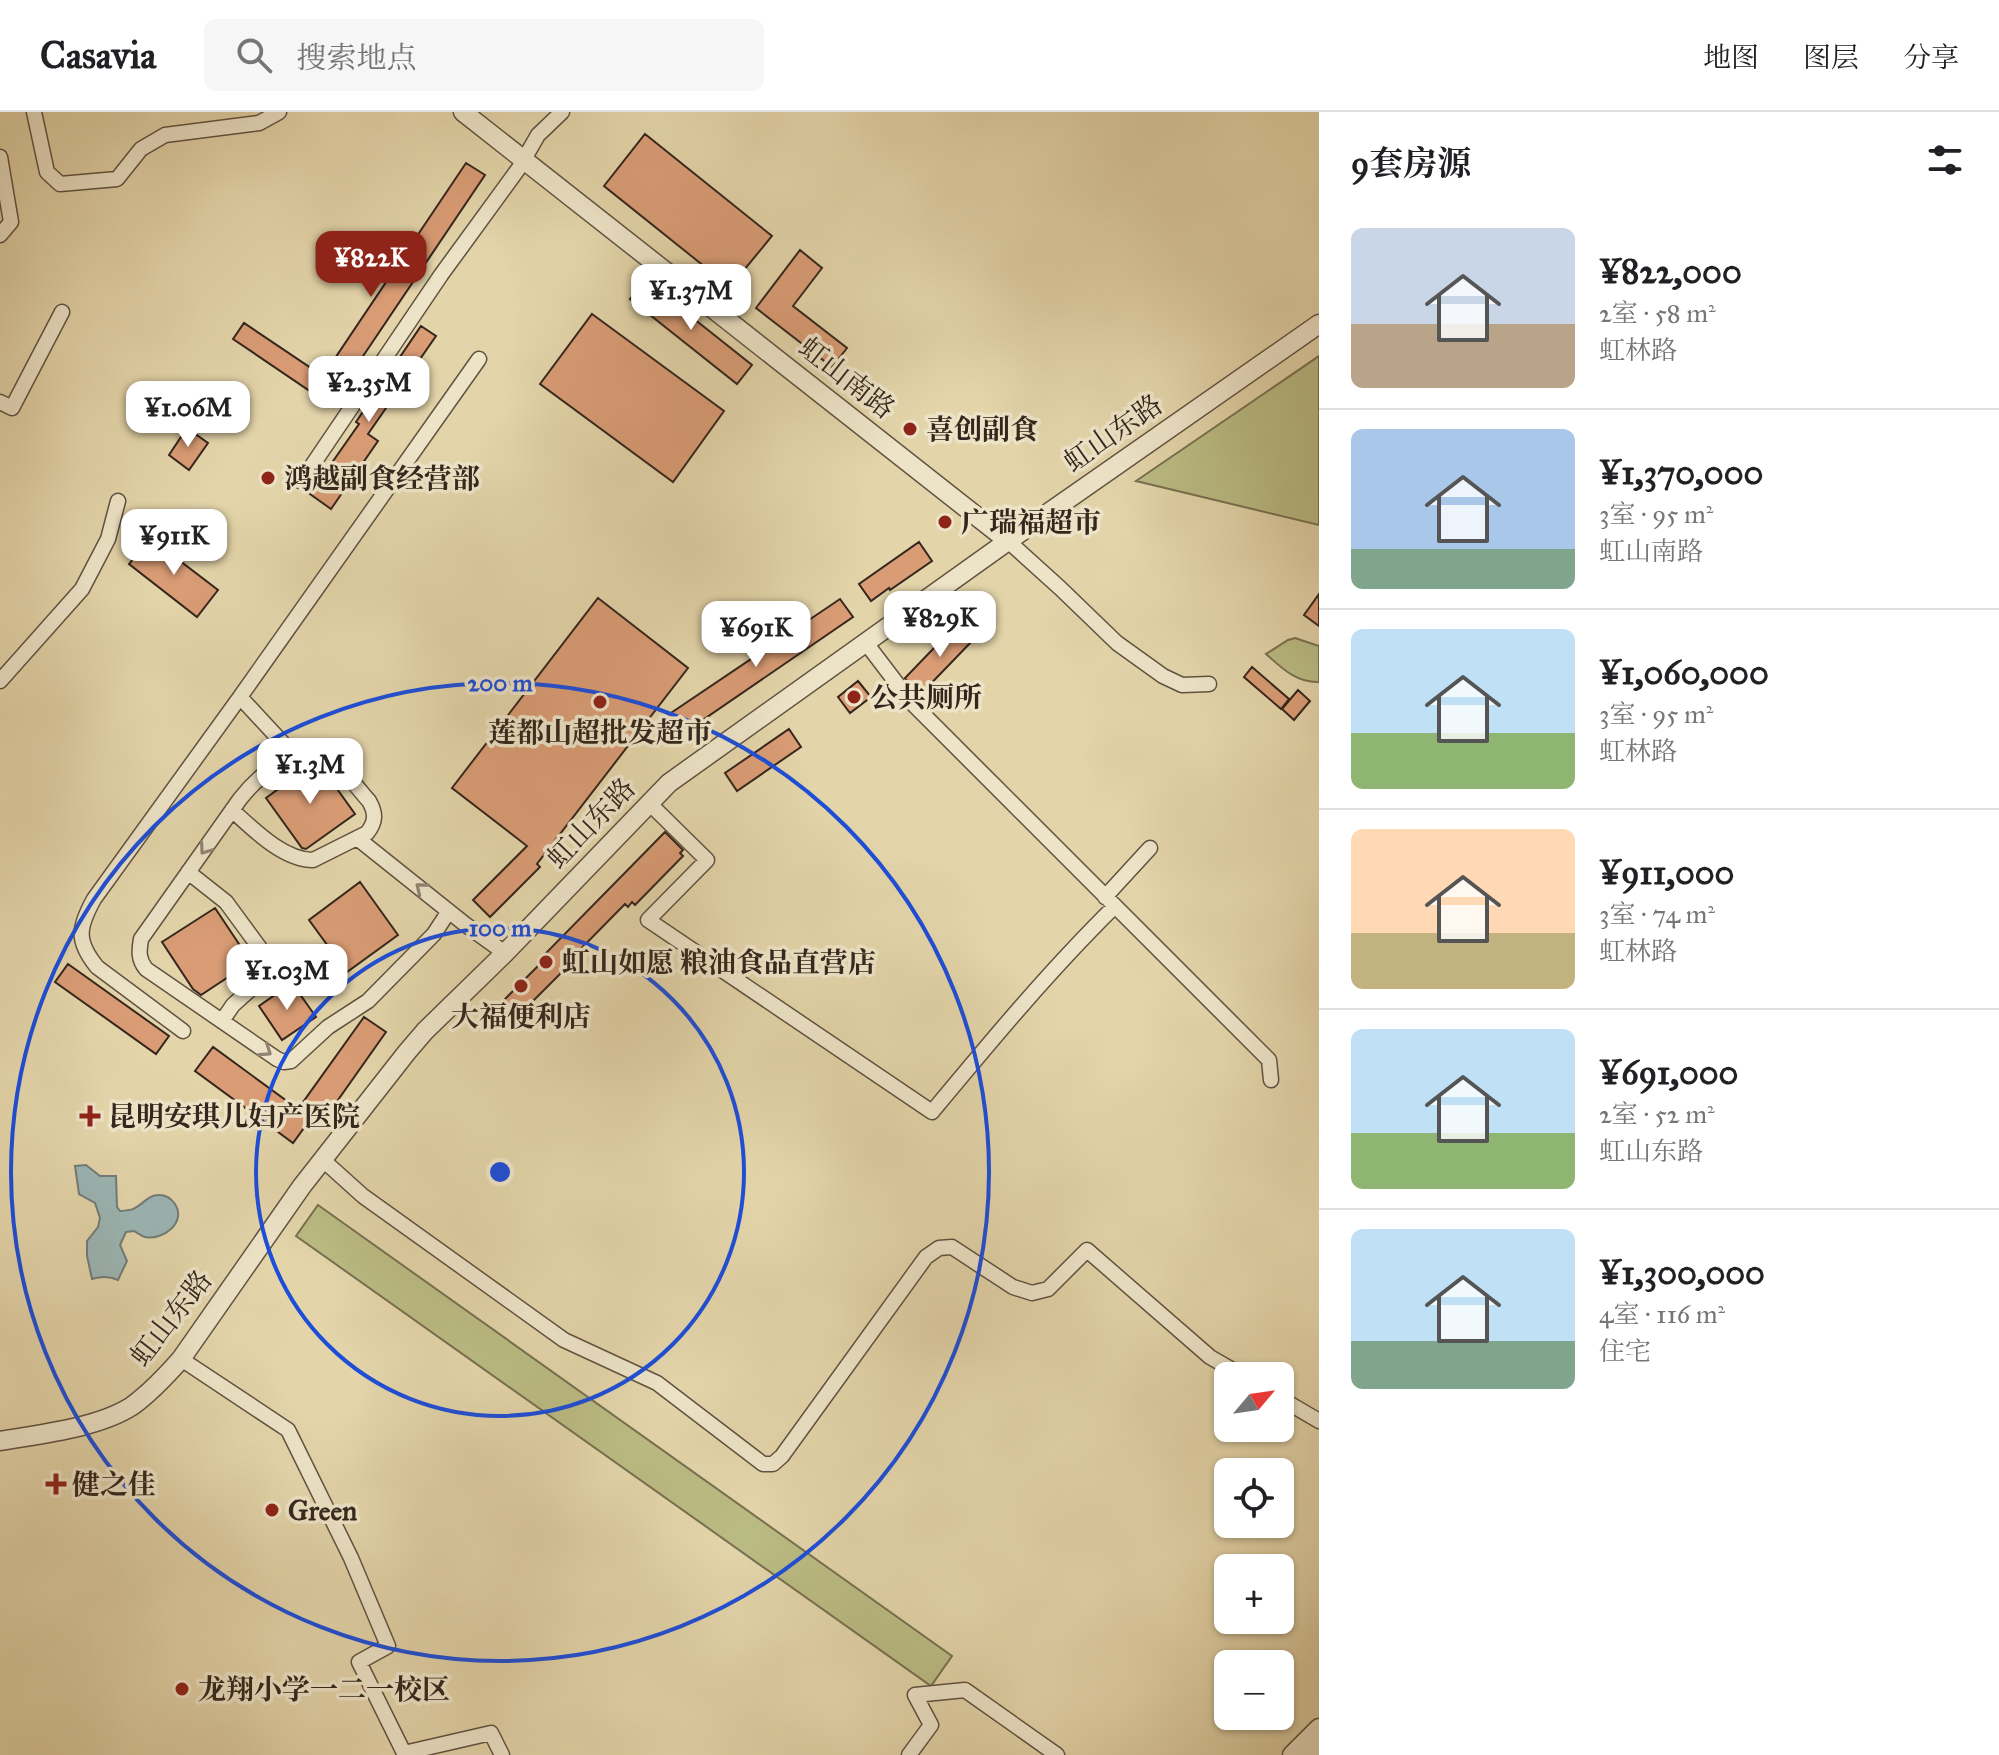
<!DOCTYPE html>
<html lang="zh">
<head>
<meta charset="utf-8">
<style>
  body { margin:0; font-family:"IM FELL Great Primer","Noto Serif SC",serif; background:#f6f6f6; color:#202124; height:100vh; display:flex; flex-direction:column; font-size:30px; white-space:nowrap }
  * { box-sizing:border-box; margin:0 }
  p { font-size:26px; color:#757577 }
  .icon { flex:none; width:44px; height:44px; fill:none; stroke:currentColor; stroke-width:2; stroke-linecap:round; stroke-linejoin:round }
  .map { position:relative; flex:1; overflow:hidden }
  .side { display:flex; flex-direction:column; background:#fff; width:680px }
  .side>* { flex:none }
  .needle { width:52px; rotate:61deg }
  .tools { position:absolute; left:1214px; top:1250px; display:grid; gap:16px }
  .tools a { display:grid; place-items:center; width:80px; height:80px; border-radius:12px; background:#fff; box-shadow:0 2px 6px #0004; font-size:40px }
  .price { position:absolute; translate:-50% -68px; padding:0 18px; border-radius:16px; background:#fff; color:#222; font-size:26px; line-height:52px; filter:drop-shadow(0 2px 4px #0008) }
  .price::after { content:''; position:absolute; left:50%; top:48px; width:24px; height:18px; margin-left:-12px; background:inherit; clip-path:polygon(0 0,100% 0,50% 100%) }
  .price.on { background:#8f2418; color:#fff }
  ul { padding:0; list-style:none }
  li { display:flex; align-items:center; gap:24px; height:200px; padding:0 32px }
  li+li { border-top:2px solid #e0e0e0 }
  li span { display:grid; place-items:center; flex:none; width:224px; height:160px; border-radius:12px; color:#555 }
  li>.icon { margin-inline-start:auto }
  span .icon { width:96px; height:96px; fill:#fffc; stroke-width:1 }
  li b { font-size:34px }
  h2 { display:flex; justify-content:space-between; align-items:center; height:96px; padding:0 32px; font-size:34px }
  header { display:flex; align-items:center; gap:48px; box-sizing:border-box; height:112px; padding:0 40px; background:#fff; border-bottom:2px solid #e0e0e0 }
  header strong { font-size:38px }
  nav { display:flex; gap:44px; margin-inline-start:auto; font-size:28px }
  .search { width:560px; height:72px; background:#f6f6f6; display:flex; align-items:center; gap:20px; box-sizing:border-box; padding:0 28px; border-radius:12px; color:#757577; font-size:30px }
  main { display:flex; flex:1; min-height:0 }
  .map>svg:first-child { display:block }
  .green { fill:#babb83; stroke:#787050; stroke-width:2 }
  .water { fill:#9bb5b4; stroke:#727c78; stroke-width:2 }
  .building { fill:#d99c75; stroke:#35261d; stroke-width:2 }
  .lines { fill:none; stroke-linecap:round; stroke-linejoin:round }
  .minor-casing { stroke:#605240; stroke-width:17 }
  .tertiary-casing { stroke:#605240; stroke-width:21 }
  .minor { stroke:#ede3c7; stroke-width:14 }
  .tertiary { stroke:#ede3c7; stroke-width:18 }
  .oneway { stroke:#918472 }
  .ring { fill:none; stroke:#1d4ed8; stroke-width:4 }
  .poi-dot { fill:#8f2418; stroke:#ede3c7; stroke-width:3 }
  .labels { text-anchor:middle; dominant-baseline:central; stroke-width:7; stroke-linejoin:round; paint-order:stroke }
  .street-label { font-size:28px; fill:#35261d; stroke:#ede3c7 }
  .poi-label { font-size:28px; font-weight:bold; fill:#35261d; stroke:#ede3c7; text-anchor:start }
  .centre { fill:#1d4ed8; stroke:#ede3c7; stroke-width:4 }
  .ring-label { font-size:24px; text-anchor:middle; font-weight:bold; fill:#1d4ed8; stroke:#ede3c7; stroke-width:7; stroke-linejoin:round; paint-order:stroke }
</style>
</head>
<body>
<header>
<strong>Casavia</strong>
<div class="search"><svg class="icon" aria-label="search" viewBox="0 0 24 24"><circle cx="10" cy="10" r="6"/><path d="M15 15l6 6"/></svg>搜索地点</div>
<nav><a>地图</a><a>图层</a><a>分享</a></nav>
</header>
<main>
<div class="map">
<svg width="1319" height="1643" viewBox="0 0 1319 1643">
  <rect width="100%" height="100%" fill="#e3d4a9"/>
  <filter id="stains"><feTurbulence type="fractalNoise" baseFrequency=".0025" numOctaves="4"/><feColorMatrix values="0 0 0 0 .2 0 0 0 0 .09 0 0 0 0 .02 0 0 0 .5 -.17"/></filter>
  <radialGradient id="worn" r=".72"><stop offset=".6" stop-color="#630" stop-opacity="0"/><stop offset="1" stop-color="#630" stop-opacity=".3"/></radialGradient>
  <path class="green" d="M1319,244v169l-183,-44z
    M1295,526l24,8v36c-23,1 -37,-14 -53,-28l22,-14z
    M318,1093l634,451 -21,30 -635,-450z"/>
  <path class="water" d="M86,1053l14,11h16l1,31 3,4c1,0 12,-1 13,-2 10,-4 14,-14 26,-14 7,0 12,3 16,9 12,18 -12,37 -30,33 -3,-1 -9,-5 -11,-6l-8,1 -6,13 7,16 -9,19c-9,-4 -16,-4 -26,-1l-5,-23v-15l11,-14 2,-9 -5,-15 -16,-9 -4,-28z"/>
  <path class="building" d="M645,22l127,102 -42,51 -126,-101z
    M466,51l19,12 -136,202 -5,-3 -18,28 -93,-63 11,-16 79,53z
    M800,138l22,18 -29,38 54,42 -15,19 -76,-59z
    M645,168l107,85 -15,19 -107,-85z
    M592,202l132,97 -51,71 -133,-98z
    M421,214l15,10 -68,98 10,7 -47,68 -21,-15 49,-70 -3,-2z
    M187,316l21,15 -19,27 -20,-15z
    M150,426l68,52 -21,27 -68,-53z
    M919,430l13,19 -42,29 -1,-2 -18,13 -12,-17z
    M1319,482v32l-15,-11z
    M598,486l90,70 -151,196 3,3 -50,50 -17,-17 54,-54 -75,-58z
    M840,487l13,18 -178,122 -13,-20z
    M959,510l16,16 -56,58 -14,-18z
    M1252,555l37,32 -8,10 -37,-32z
    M858,569l13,16 -21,16 -12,-16z
    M1298,578l12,11 -16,19 -12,-11z
    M789,617l12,18 -64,44 -12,-18z
    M314,651l6,2 35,49 -49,35 -4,-1 -36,-50z
    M665,720l18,18 -3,3 3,3 -48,49 -3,-3 -4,5 -3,-3 -64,65 2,2 -45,45 -15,-15 45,-45 -2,-3z
    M360,770l38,53 -51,37 -38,-52z
    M215,796l36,54 -50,33 -8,-6 -31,-47z
    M68,852l101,72 -13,18 -101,-72z
    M292,871l24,34 -34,23 -23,-34z
    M364,905l22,15 -65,92 -9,-7 -19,26 -98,-72 18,-24 85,62z"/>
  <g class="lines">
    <defs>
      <path id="minor" d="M34,0l13,60 13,12 57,-5 24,-30 24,-14 94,-12 20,-11
        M0,45l11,65 -11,13
        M0,290l12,6 50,-96
        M300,369l5,-5 136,-201 78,-107 19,-33 24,-23
        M1008,429l52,47 57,55 46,33 19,9 27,-1
        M866,531l45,59 358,358 2,20
        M0,569l82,-92 26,-50 10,-38
        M240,585l52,56
        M649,691l58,57 -59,60 284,192c59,-71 117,-141 183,-206
        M232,698c21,19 51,50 81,50l54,-27c9,-11 9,-20 2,-32 -19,-21 -43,-60 -76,-48 -5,2 -11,8 -16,11 -14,10 -26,21 -37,35l-99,140c-2,12 -3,20 5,30l131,90 7,3 7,-1 37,-34 40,-26 66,-67 15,-23
        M357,726l109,87 39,28
        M188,760l38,30 33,45 7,15 1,9 -3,6 -31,28 -11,16
        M1105,785l45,-49
        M183,919l-86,-64c-21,-26 -19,-39 -3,-68l146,-202 239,-338
        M323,1048l40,36 201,144 93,43 106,81h10l9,-8 144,-199 13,-9 13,-1 61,40 19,6 16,-4 39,-39 123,107 33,19
        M181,1247l107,71 63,128 37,88 -29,16 45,91 87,-20 11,22
        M1280,1286l39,23
        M909,1643l22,-30 -16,-30 50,-5 92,65"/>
      <path id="tertiary" d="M463,0l545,429
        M0,1329c40,-7 98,-13 132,-35 18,-13 34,-30 49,-47l121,-173 105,-134 18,-21 80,-78 164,-170 339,-242 311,-217
        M1292,1643l27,-27
        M1314,1643l5,-5"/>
    </defs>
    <use href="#minor" class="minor-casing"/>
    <use href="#tertiary" class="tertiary-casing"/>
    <use href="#minor" class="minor"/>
    <use href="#tertiary" class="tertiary"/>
  </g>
  <defs><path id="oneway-chevron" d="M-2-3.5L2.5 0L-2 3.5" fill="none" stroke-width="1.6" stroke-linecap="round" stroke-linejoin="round" transform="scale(2)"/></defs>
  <g class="oneway">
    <use href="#oneway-chevron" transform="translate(205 737) rotate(125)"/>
    <use href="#oneway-chevron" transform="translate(421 776) rotate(-141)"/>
    <use href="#oneway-chevron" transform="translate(266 939) rotate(34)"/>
  </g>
  <g class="ring">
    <circle cx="500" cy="1060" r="244"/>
    <circle cx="500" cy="1060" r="489"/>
  </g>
  <g class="poi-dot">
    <circle cx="910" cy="317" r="8"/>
    <circle cx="268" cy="366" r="8"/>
    <circle cx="945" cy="410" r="8"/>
    <circle cx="854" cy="585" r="8"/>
    <circle cx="600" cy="590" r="8"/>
    <circle cx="546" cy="850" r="8"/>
    <circle cx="521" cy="874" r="8"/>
    <path d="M86 992h8v8h8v8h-8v8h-8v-8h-8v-8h8z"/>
    <path d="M52 1360h8v8h8v8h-8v8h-8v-8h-8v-8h8z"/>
    <circle cx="272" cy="1398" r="8"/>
    <circle cx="182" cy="1577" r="8"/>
  </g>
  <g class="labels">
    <g class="street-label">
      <text transform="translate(847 266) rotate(38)">虹山南路</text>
      <text transform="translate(1113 321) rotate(-35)">虹山东路</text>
      <text transform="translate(591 711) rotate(-46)">虹山东路</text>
      <text transform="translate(171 1206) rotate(-52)">虹山东路</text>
    </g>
    <g class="poi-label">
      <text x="926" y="317">喜创副食</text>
      <text x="284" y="366">鸿越副食经营部</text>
      <text x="961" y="410">广瑞福超市</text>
      <text x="870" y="585">公共厕所</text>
      <text x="600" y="620" text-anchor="middle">莲都山超批发超市</text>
      <text x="562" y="850">虹山如愿 粮油食品直营店</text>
      <text x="521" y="904" text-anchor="middle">大福便利店</text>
      <text x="108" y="1004">昆明安琪儿妇产医院</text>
      <text x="72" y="1372">健之佳</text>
      <text x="288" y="1398">Green</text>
      <text x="198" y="1577">龙翔小学一二一校区</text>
    </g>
  </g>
  <circle cx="500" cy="1060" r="12" class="centre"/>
  <g class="ring-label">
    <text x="500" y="579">200 m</text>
    <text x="500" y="824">100 m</text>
  </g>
  <rect width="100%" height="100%" filter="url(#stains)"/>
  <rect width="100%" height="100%" fill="url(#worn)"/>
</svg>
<div class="tools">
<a><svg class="needle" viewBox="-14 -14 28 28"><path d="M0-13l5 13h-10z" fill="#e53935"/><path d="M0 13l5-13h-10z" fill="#757577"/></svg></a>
<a><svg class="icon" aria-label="locate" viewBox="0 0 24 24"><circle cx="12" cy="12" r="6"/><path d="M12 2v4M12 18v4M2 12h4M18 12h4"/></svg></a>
<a>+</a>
<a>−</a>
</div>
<b class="price on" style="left:371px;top:187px">¥822K</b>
<b class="price" style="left:691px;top:220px">¥1.37M</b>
<b class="price" style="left:369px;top:312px">¥2.35M</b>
<b class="price" style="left:188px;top:337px">¥1.06M</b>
<b class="price" style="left:174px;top:465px">¥911K</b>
<b class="price" style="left:940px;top:547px">¥829K</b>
<b class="price" style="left:756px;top:557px">¥691K</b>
<b class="price" style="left:310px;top:694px">¥1.3M</b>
<b class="price" style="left:287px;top:900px">¥1.03M</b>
</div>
<section class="side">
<h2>9套房源<svg class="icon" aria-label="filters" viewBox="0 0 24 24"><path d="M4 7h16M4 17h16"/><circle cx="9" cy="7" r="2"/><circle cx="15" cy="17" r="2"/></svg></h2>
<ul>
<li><span style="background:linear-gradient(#c9d6e8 60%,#b9a48a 0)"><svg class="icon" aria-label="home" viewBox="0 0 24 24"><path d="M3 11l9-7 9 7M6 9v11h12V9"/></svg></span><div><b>¥822,000</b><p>2室 · 58 m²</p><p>虹林路</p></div></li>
<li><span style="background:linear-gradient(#a9c7e8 75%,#7fa58c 0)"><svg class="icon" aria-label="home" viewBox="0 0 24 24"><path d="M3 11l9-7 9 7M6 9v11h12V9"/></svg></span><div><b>¥1,370,000</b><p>3室 · 95 m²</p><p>虹山南路</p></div></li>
<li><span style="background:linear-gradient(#bfe0f5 65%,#8fb573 0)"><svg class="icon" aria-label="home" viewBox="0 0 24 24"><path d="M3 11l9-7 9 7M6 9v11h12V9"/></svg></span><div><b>¥1,060,000</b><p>3室 · 95 m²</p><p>虹林路</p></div></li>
<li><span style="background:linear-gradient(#ffd9b3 65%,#c2b280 0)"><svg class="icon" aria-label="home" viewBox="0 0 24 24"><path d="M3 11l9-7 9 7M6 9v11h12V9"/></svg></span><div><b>¥911,000</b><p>3室 · 74 m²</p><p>虹林路</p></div></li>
<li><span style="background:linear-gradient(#bfe0f5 65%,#8fb573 0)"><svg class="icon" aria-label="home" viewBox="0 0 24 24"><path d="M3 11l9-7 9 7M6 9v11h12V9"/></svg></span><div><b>¥691,000</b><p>2室 · 52 m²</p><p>虹山东路</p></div></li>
<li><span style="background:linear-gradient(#bfe0f5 70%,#7fa58c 0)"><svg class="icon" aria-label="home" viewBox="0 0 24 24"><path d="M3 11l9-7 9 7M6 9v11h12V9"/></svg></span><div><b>¥1,300,000</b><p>4室 · 116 m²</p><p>住宅</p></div></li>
</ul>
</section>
</main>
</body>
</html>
